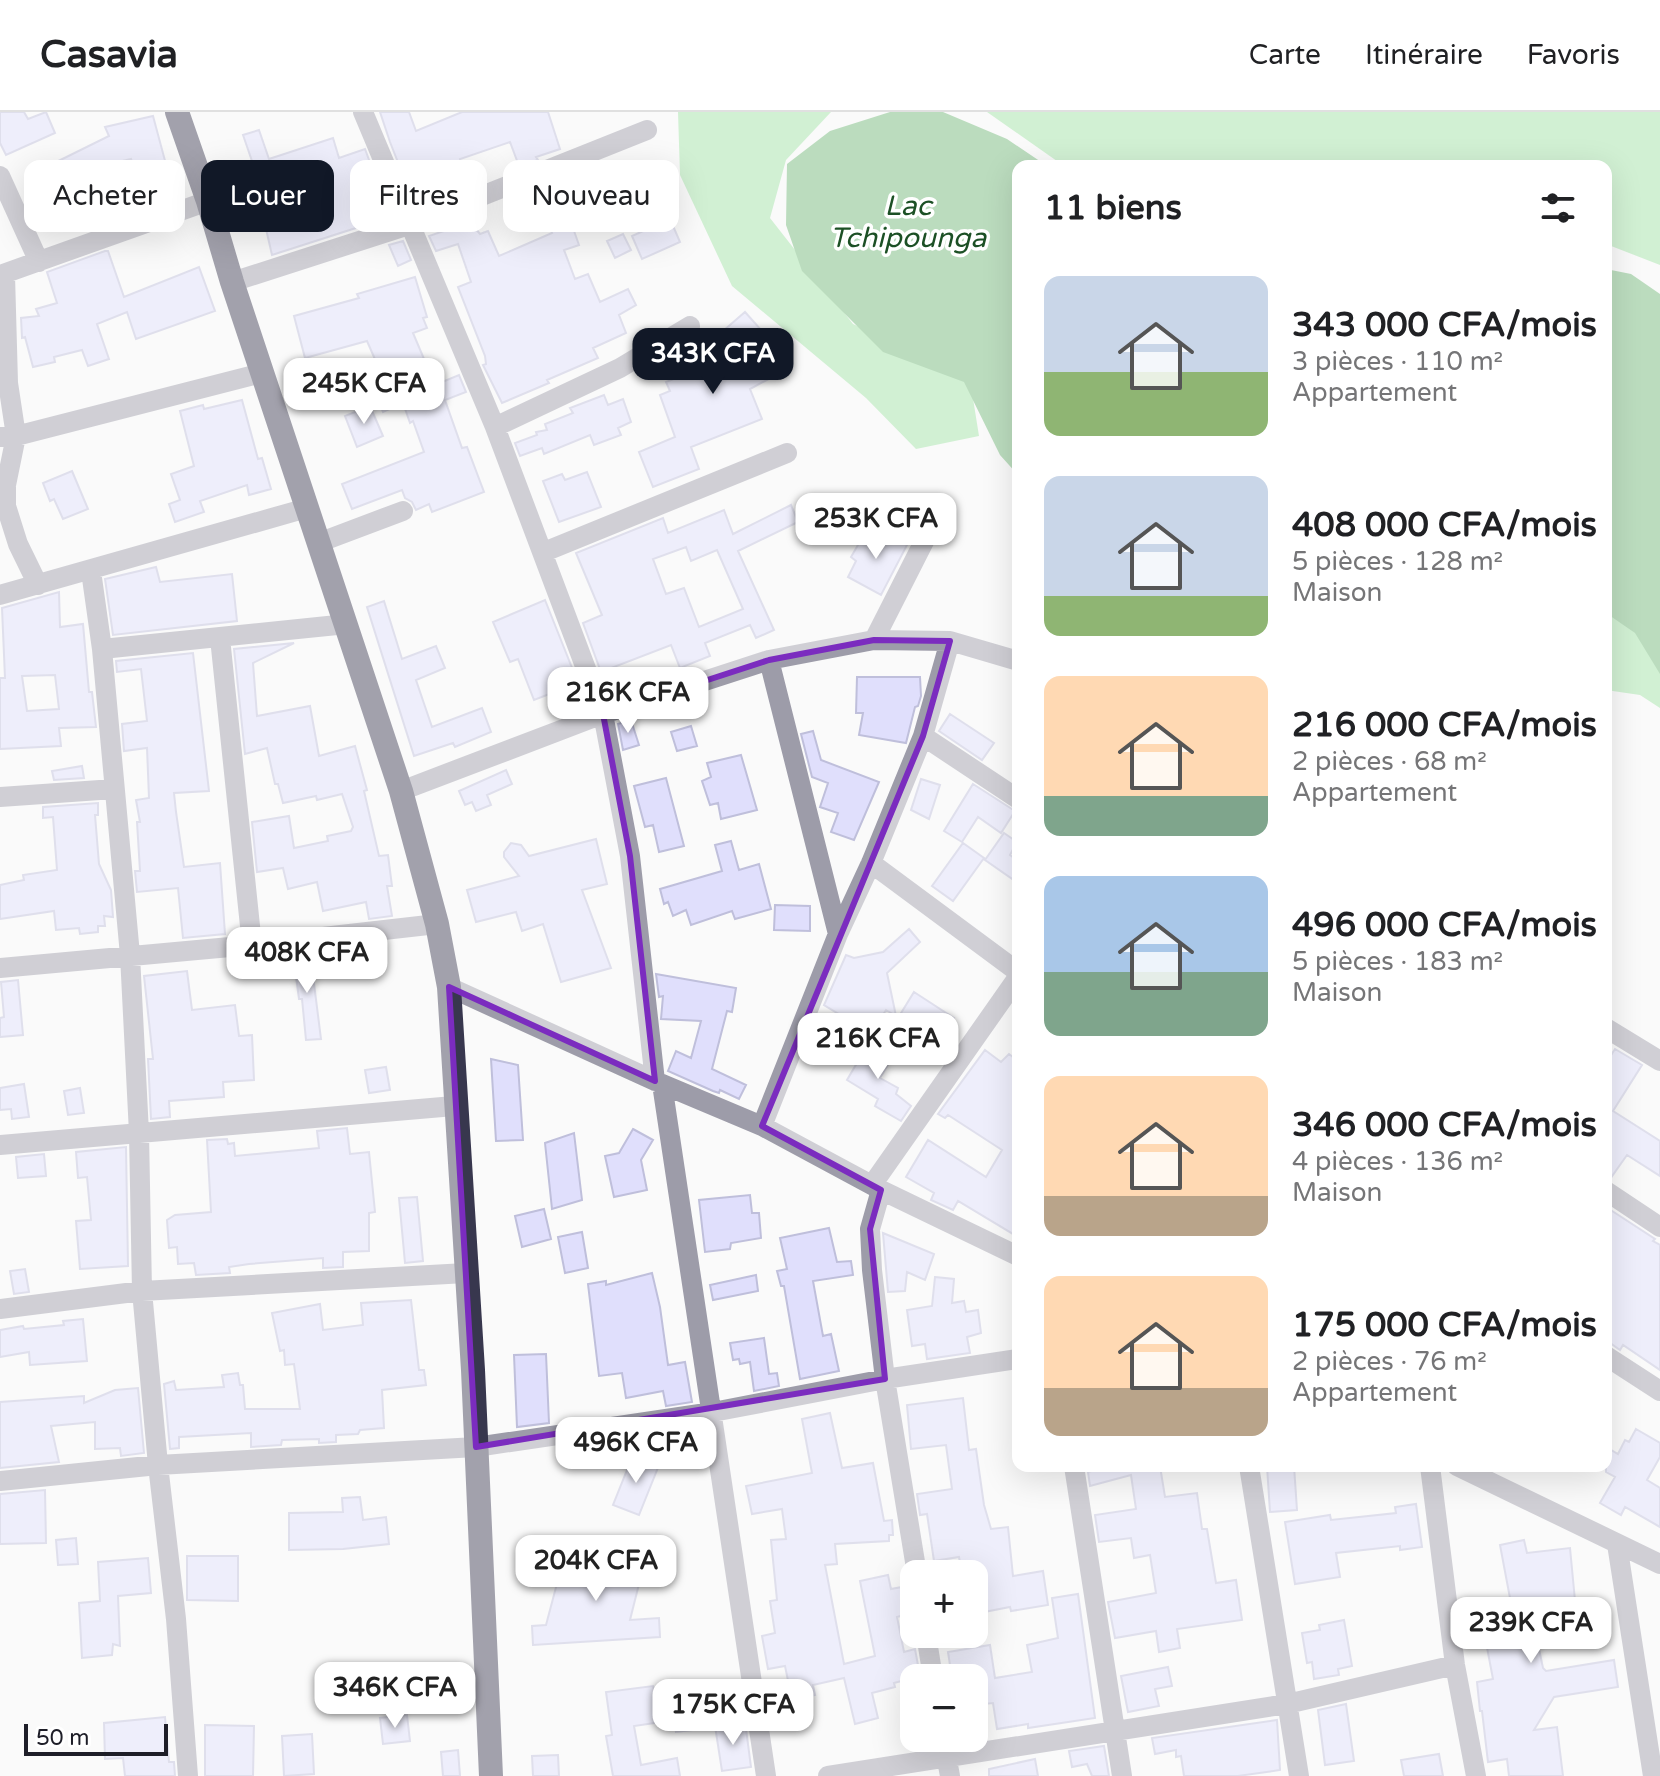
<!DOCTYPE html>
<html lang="fr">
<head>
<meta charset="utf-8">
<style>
  body { margin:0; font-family:"Varela Round",sans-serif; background:#f2f2f2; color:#202124; height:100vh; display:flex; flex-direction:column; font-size:30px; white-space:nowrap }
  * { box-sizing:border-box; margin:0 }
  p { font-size:26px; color:#757577 }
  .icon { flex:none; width:44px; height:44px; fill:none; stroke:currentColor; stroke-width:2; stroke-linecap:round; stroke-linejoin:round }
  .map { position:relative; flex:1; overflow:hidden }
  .details { position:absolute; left:1012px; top:48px; width:600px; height:1312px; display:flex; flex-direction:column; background:#fff; border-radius:16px; box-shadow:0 8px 32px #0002 }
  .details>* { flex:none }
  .hud { position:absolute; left:24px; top:48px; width:760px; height:72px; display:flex; gap:16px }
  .buttons { position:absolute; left:900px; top:1448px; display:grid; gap:16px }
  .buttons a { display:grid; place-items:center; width:88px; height:88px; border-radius:16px; background:#fff; box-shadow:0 8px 32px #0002; font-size:40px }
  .scale { position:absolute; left:24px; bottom:20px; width:144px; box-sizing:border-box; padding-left:8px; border:4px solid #1e1e28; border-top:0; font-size:22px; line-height:28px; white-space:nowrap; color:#1e1e28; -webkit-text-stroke:6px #fff; paint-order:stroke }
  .price { position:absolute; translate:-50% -68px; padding:0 18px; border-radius:16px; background:#fff; color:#222; font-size:26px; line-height:52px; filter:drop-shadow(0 2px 4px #0008) }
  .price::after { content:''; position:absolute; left:50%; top:48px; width:24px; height:18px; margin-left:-12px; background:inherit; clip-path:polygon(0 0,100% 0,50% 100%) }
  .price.selected { background:#111827; color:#fff }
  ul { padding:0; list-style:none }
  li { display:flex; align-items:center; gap:24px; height:200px; padding:0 32px }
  li span { display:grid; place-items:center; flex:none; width:224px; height:160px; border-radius:16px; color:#555 }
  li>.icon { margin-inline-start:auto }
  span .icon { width:96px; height:96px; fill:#fffc; stroke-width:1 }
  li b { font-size:34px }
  h2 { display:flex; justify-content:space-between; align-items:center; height:96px; padding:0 32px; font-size:34px }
  .chip { padding:0 28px; border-radius:16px; background:#fff; box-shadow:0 8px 32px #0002; font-size:28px; line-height:72px }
  .chip.selected { background:#111827; color:#fff }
  header { display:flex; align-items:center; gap:48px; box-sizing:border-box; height:112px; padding:0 40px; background:#fff; border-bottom:2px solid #e0e0e0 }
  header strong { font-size:38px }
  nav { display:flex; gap:44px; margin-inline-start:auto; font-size:28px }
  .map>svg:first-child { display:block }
  .green { fill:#a0e4a5 }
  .water { fill:#6fb976 }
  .building { fill:#e0dffc; stroke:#bfbfdb; stroke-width:2; fill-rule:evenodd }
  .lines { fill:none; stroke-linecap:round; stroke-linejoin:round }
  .minor { stroke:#9d9ca9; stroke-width:20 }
  .highway { stroke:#38374e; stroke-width:24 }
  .marked { fill:none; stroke:#7b2cbf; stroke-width:6; stroke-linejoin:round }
  .labels { text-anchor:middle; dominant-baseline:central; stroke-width:7; stroke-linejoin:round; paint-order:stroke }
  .water-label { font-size:28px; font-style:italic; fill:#1c5025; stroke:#fff }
</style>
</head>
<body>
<header>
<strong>Casavia</strong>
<nav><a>Carte</a><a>Itinéraire</a><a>Favoris</a></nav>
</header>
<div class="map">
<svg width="1660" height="1664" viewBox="0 0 1660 1664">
  <rect width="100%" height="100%" fill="#fafafa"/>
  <path class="green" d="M678,0h153l-45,48 -16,58 83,106 83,39 35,23 8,50 -63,13 -50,-51 -134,-112 -52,-111z
    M987,0h673v153l-54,-21v-78h-542z
    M1606,498l54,42v56l-20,-13 -34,-5z"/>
  <path class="water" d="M890,0h53l64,27 40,27h-29v309l-18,-20 -36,-73 -81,-30 -81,-81 -16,-46 1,-61 43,-33z
    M1606,157l25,5 29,20v380l-25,-41 -29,-20z"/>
  <path class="building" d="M0,0h24l4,7 18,-7 9,21 -49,22 -6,-12z
    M380,0h29l7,19 46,-19h86l12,37 -24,8 2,3 -19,6 -9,-24 -50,17 10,27 -52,19 -14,-37 -3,2 -11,-28z
    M153,4l18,67 -29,10 -11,-34 -62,15 -31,16 -8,-15 79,-39 -4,-9z
    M259,18l10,29 64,-21 6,20 26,-9 25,68 -118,38 -14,-61 -4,2 -10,-28 9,-4 -10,-29z
    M567,99l12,34 -15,5 11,29 13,-5 12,28 28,-13 8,16 -17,10 7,18 -33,15 5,10 -51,22 2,3 -47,20 -19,-38 3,-1 -1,-8 -27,-69 13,-5 -13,-38 -22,7 -7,-15 41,-14 10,12 8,-3 11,25 53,-23 -6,-13z
    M670,107l10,23 -38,17 -10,-23z
    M623,122l8,16 -16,8 -8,-17z
    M403,129l8,19 -13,6 -9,-21z
    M105,139h3l16,46 75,-30 16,44 -79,28 -9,-27 -30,12 12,35 -21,7 -6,-16 -28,7 1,5 -22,5 -8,-30 -3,1 -1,-20 18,-2 -3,-7 21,-6 -10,-31z
    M415,165l12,40 -4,1 4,10 -14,5 22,52 24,-10 7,17 -21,8 17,48 5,-1 17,45 -52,20 -3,-8 -13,6 -4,-8 -7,-4 -3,-8 -50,19 -10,-25 82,-32 -11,-31 -3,2 -7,-20 -20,9 -11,-28 12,-4 -17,-39 -62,17 -11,-42 65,-18 -2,-4z
    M745,200l26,29 16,28 -37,20 12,30 -71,28 8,22 -46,18 -14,-35 36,-15 -15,-42 10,-4 -4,-9 39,-16 -20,-22 13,-8 9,9z
    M604,283l4,10 15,-6 8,23 -13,6 3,7 -27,10 -4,-10 -46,19 -2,-6 -22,8 -5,-13 22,-8 -1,-3 11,-2 -2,-6 28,-11 -3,-5z
    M242,288l16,59 4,-1 9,31 -22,6 -2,-10 -47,16 4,11 -29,10 -6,-18 11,-4 -9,-26 23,-8 -14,-55 23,-6 1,4z
    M370,294l13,30 -26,11 -12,-31z
    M72,359l16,38 -25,10 -9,-20 -4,2 -7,-18z
    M587,360l14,35 -42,15 -16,-41 19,-7 3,6z
    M791,393l7,17 -60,29 36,79 -18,8 -6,-13 -45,18 5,13 -30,12 -9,-23 -70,27 -18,-49 19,-8 -26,-62 87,-35 5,15 56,-23 9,24zM686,435l5,14 26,-11 26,59 -44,18 -15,-39 -18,6 -13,-35z
    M874,417l33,16 -26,50 -33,-18 8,-16 -5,-4 11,-19 6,1z
    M156,455l4,15 72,-8 5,47 -124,14 -8,-56z
    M59,480l1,35 23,-3 6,68h3l4,35 -37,1 2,18 -61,3v-71h5l-3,-70zM55,563l4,34 -32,2 -5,-35z
    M545,488l33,83 -44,17 -16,-41 -8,3 -17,-40z
    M384,489l18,58 34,-13 9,22 -29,12 16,47 50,-19 9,24 -36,15 -2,-4 -39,13 -47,-149z
    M294,531l-41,20 4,53 53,-10 9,50 36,-10 12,44 -3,1 15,65 9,-1 4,31h-5l5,30 -23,3 -3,-17 -43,9 -6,-29 -29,7 -5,-21 -26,4 -5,-50 37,-6 5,32 34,-7 -1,-5 24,-5 2,-4 -11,-33 -25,6 -1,-4 -33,7 -5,-19h-3l-8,-36 -22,6 -11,-105z
    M193,541l16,138 -35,2 2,19 8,55 36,-4 5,71 -42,4 -5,-50 -41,4 -2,-21h5l-3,-49h3l-4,-22 13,-2 -2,-50 -23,3 -2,-27 25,-3 -6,-52 -24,3 -1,-11z
    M857,565h63l1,19 -3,10 -3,1 -9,36 -47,-8 4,-22h-7z
    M950,602l44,29 -12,17 -43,-29z
    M631,608l8,25 -16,5 -5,-26z
    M691,614l6,20 -20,5 -6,-19z
    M813,619l8,29 58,22 -25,58 -23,-8 7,-19 -18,-6 8,-24 -16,-6 -11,-43z
    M741,643l16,55 -36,9 -3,-16 -8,2 -8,-24 9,-4 -4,-14z
    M82,654l2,12 -30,2 -2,-9z
    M506,658l6,14 -25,11 4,10 -15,6 -4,-9 -7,3 -6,-14z
    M666,666l18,68 -25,6 -6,-27 -8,2 -11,-41z
    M921,667l19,6 -11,34 -18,-9z
    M973,672l42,27 -14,22 -23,-16 -16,25 -18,-11z
    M98,691v12h-3l4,49 12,26 2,27 -9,-1 1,10h-7v6l-18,2 -1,-6 -23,2 -2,-19 -54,8v-34l24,-5 -1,-5 34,-5 -4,-53 -10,1v-11z
    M1004,721l13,9 -7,13 8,6v22l-33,-23z
    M596,727l11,45 -25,6 29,78 -50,14 -18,-58 -21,7 -6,-19 -40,10 -9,-32 52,-14 -15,-19v-5l7,-9 10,2 8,11z
    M731,729l8,29 20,-6 12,45 -36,10 -3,-8 -41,14 -5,-15 -13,6 -5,-14 -4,2 -4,-15 62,-18 -7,-26z
    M963,731l21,15 -31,43 -21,-15z
    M775,793l35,1v25l-36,-1z
    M909,817l11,13 -33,31 9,43 -10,-6 -22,35 -24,-14 7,-12 -23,-14 22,-50 8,3 29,-6z
    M310,840l11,87 -15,1 -4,-41h-3l-6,-44z
    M187,859l5,39 43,-5 4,31 13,-1 2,45 -31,2 1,15 -55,4 1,16 -19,2 -3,-60h5l-9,-83z
    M656,862l80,14 -4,24 -5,-1 -15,58 34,16 -7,14 -19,-9 -1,3 -6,-2 -45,-20 8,-20 15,7 10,-37 -40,-2 2,-23 -4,1z
    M18,868l5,55 -23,2v-19l4,-1 -3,-35z
    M914,880l40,26 -15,25 -41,-25z
    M870,929l20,12 -5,8 4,2 -9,15 18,10 -2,6 15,12 -10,15 -26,-15 3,-7 -31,-19z
    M1615,937l27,16 -29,46 47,30v35l-33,-21 -17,24 -4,-1v-115z
    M985,938l16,12 8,-8 9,7v176l-60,-36 -5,9 -22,-10 3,-7 -28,-16 22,-37 58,37 16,-27 -54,-35 -3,3 -7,-4z
    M491,947l27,6 5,75 -27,1z
    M386,955l4,23 -21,3 -4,-23z
    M24,972l5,33 -17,2 -1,-10 -11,1v-22z
    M80,976l4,25 -16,2 -4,-24z
    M347,1016l3,26 19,-2 6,60 -6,1v38l-26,1v15l-20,1v-10l-74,6 -20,3 1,6 -34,2 -2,-12 -16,1 -1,-17 -8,1 -2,-28 8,-5 36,-3 -4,-72 20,-1 1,5 6,-1 1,13 84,-8 -2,-17z
    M633,1017l20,11 -12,20 6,30 -33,7 -9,-41 14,-3z
    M574,1021l8,67 -30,9 -7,-66z
    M126,1035l2,119 -48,3 -4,-48 15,-1 -4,-43 -9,1 -2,-26z
    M44,1042l2,22 -28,2 -2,-21z
    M750,1083l2,18h7l2,25 -30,5 -1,6 -25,3 -6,-52z
    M417,1085l6,64 -18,2 -6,-65z
    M1606,1095l49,32 -2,2 7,4v125l-37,-25 -3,5 -14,-10z
    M544,1097l7,30 -29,8 -7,-31z
    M829,1116l8,34 14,-1 2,14 -40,6 10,55 8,-2 8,37 -39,8 -16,-93h-3l-4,-15 10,-2 -7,-31z
    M582,1120l6,36 -23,5 -7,-36z
    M883,1121l51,21 -9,26 -18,-8 -2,19 -17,1z
    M25,1157l4,23 -15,2 -4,-23z
    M652,1161l8,34 8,58 17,-3 7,40 -26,4 -3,-15 -37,7 -4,-25 -23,3 -11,-92 18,-3v4z
    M756,1163l2,16 -45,9 -3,-15z
    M935,1165l19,2 -2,24 12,-2 2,11 12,-2 3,23 -14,4 3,16 -43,6 -2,-15 -13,2 -5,-36 25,-4z
    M411,1188l8,70h5l2,15 -44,5 2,38 -24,2 -2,4 -22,1v7l-17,1v-4l-37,1 -1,5 -30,2v-14l-72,4v11l-9,1 -6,-65 10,-3 2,9 48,-3 -2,-12 16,-2 2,12h3l2,24h55l-6,-45 -9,1 -1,-15 -4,1 -8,-38 48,-9 3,26 40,-5 -2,-22z
    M83,1207l4,42 -57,4 -1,-13 -29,5v-27l23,-4 1,3 40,-4 -1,-4z
    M764,1226l5,36 8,-1 2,13 -25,5 -4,-29 -10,2 -1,-5 -6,1 -3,-17z
    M546,1242l3,69 -32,4 -3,-72z
    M138,1276l6,65 -23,3 -1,-8 -25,1v-27l-44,4 8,36 -59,6v-66l84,-6v7l31,-13z
    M963,1286l6,52 7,-1 8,56 7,24 17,-2 5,49 30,-5 5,34 -37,6 -1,-4 -36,7v-40h-12l-3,-17 -25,4 -7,-47 -7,1 -3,-21 35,-5 -6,-44 -35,4 -4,-44z
    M830,1301l12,55 31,-5 11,58 8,-1 1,15h-4v6l-54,3 2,20 -12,1 19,99 31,-8 -15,-75 28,-6 3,14 11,-2 6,27 -11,3 7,35 11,-3 5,27 -26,7 1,4 -23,6 6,25 -23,6 -11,-46 -31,7 2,10 -23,5 -7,-34 -17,3 -6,-33 13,-3 -5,-32 7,-1 -6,-60 15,-1 -4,-30 -30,5 -6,-28 66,-13 -10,-54z
    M1636,1317l24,14v14l-13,23 13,8v39l-35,-20 -4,8 -21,-12 15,-26 -9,-5v-25l12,7 7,-14 4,2z
    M633,1343l26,10 -20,50 -26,-10z
    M1108,1354h52l5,31 32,-4 5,36h5l9,54 20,-3 6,40 -65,9 3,19 -21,4 -3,-21 -41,7 -7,-36 48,-9 -6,-38 -16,3 -3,-20 -32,4 -4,-27 41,-6 -5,-34 -41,11 -2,-14z
    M1267,1354h27l3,44 -27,2z
    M45,1378l1,53 -46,1v-50z
    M360,1385l3,23 23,-3 3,27 -46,5 -54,1v-37l54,-1 -1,-14z
    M1416,1392l6,43 -22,3v-4l-64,7 4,24 -45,7 -10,-62 45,-7 1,5 65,-7 -1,-6z
    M76,1426l2,26 -20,1 -2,-25z
    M1524,1428l3,13 43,-5 6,63 -44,4 11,53 3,3 68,-11 4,27 -64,10 -20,33 23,-3 6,49h-54l-2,-17 -19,3 -6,-51h-2l-3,-29 16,-3 -8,-42 9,-2 -3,-16 22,-5 -13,-69z
    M595,1437l50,11 -15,60 29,-2 1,19 -127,8 -1,-19 14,-1 18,-68 26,9z
    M187,1444h51v45l-51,-1z
    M148,1446l3,35 -33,3 2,50 -7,-2 -1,11 -30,3 -3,-55 21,-2 -2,-39z
    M1078,1482l17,124 -67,10v-4l-31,5 -4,-26 -19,2v-27h-22l-4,-26 42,-7 5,33 37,-6 -5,-27 31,-7 -6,-40z
    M1344,1508l8,46 -14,3 1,6 -25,4 -2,-17 -5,1 -5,-30 18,-3 -1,-5z
    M1168,1555l4,19 -17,3 4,17 -31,6 -7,-36z
    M705,1572l4,44 -33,4 -1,-12 -41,6 7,39 36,-7 3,18h-67l-7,-40 6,-1 -6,-43 47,-6 1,4z
    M1346,1592l8,57 -29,4 -7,-55z
    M407,1603l3,26 -27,3 -3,-26z
    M165,1605l4,45h5l1,14h-50l-2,-18 -18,1 -1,-36z
    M1277,1608l3,50 -42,6h-54l-3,-20 -5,1v-7l-21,4 -3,-16z
    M736,1611l1,8 9,-2 5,38 -29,4 -7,-45z
    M205,1613l49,1 -1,50h-48z
    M312,1622l2,40 -30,2 -2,-40z
    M1104,1634l5,30h-17l-5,-12 -15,3 -3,-16z
    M458,1638l2,26h-17l-2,-24z
    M1439,1642l4,22h-39l-3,-16z
    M558,1643l1,21h-26l-1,-20z
    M1035,1647l3,17h-49v-7z"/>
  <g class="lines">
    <path class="minor" d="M363,0l132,315 108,287 27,142 25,225
      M0,64l39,86
      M0,163l208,-74
      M5,163l3,108 8,53 -10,49v21l12,38 20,41
      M232,170l177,-57 238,-95
      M495,315l125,-59 70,-42
      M0,325l16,-1 246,-63
      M318,431l85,-32
      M544,440l243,-99
      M91,459l11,78 28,306 9,178 3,158 16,174 18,154 12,157
      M0,483l307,-87
      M220,526l32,307
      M874,528l67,-132
      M102,537l245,-25
      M769,548l69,274
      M923,624l95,63
      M401,679l202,-77 166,-54 105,-20 76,1 68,20
      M0,685l114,-8
      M871,751l147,109
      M0,856l252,-23 185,-21
      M449,875l206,94 107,45 119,64 137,66
      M1606,916l54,33
      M662,972l104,692
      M762,1014l76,-192 33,-71 52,-127 27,-95
      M0,1033l454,-39
      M872,1073l146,-208
      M881,1078l-11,39 2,41 13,109 32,195
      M1606,1079l54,36
      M0,1197l142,-18 324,-18
      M1606,1244l54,35
      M1074,1354l48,310
      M1249,1354l50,310
      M1430,1354l25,199 21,111
      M1457,1354l203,98
      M0,1369l158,-16 318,-18 237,-35 172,-33 133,-20
      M1617,1432l36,232
      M926,1522l7,44
      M943,1626l7,38
      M828,1664l459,-72 168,-39"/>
    <path class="highway" d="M177,0l31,89 24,81 169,509 36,133 12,63 24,383 18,406"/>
  </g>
  <path d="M0 0H1660V1664H0ZM874,528l76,1 -27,95 -161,390 119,64 -11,39 15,150 -409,68 -27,-460 206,94 -25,-225 -27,-142 166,-54z" fill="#fafafa" fill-opacity=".55" fill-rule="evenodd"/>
  <path class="marked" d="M874,528l76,1 -27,95 -161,390 119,64 -11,39 15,150 -409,68 -27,-460 206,94 -25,-225 -27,-142 166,-54z"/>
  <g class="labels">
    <g class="water-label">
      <text x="908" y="94">Lac<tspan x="908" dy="32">Tchipounga</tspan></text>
    </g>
  </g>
</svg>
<div class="buttons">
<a>+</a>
<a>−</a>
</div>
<div class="scale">50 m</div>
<b class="price selected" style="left:713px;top:284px">343K CFA</b>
<b class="price" style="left:364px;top:314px">245K CFA</b>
<b class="price" style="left:876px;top:449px">253K CFA</b>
<b class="price" style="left:628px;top:623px">216K CFA</b>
<b class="price" style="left:307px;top:883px">408K CFA</b>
<b class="price" style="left:878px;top:969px">216K CFA</b>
<b class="price" style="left:636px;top:1373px">496K CFA</b>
<b class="price" style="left:596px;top:1491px">204K CFA</b>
<b class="price" style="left:1531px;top:1553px">239K CFA</b>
<b class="price" style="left:395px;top:1618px">346K CFA</b>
<b class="price" style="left:733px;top:1635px">175K CFA</b>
<div class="hud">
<a class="chip">Acheter</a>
<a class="chip selected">Louer</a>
<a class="chip">Filtres</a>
<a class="chip">Nouveau</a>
</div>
<section class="details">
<h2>11 biens<svg class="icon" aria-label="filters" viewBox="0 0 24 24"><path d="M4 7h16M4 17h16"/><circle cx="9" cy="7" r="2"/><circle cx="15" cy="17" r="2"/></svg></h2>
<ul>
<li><span style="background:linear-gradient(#c9d6e8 60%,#8fb573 0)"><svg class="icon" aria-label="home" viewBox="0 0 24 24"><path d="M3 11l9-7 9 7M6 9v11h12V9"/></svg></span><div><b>343 000 CFA/mois</b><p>3 pièces · 110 m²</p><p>Appartement</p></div></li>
<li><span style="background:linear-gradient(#c9d6e8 75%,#8fb573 0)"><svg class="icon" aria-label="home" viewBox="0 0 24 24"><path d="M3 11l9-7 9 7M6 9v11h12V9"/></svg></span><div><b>408 000 CFA/mois</b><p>5 pièces · 128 m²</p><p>Maison</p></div></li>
<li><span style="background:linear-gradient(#ffd9b3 75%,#7fa58c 0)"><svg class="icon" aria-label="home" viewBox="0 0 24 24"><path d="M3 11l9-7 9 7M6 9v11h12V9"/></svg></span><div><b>216 000 CFA/mois</b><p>2 pièces · 68 m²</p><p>Appartement</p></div></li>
<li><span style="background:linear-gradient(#a9c7e8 60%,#7fa58c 0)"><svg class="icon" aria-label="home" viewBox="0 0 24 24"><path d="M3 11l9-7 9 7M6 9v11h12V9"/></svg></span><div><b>496 000 CFA/mois</b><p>5 pièces · 183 m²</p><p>Maison</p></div></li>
<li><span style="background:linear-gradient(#ffd9b3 75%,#b9a48a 0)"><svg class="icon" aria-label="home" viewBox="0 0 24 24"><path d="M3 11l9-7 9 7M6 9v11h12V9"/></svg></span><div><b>346 000 CFA/mois</b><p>4 pièces · 136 m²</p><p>Maison</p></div></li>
<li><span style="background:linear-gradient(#ffd9b3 70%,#b9a48a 0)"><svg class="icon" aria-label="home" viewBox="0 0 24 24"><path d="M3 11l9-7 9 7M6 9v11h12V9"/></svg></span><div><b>175 000 CFA/mois</b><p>2 pièces · 76 m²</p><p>Appartement</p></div></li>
</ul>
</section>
</div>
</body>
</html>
